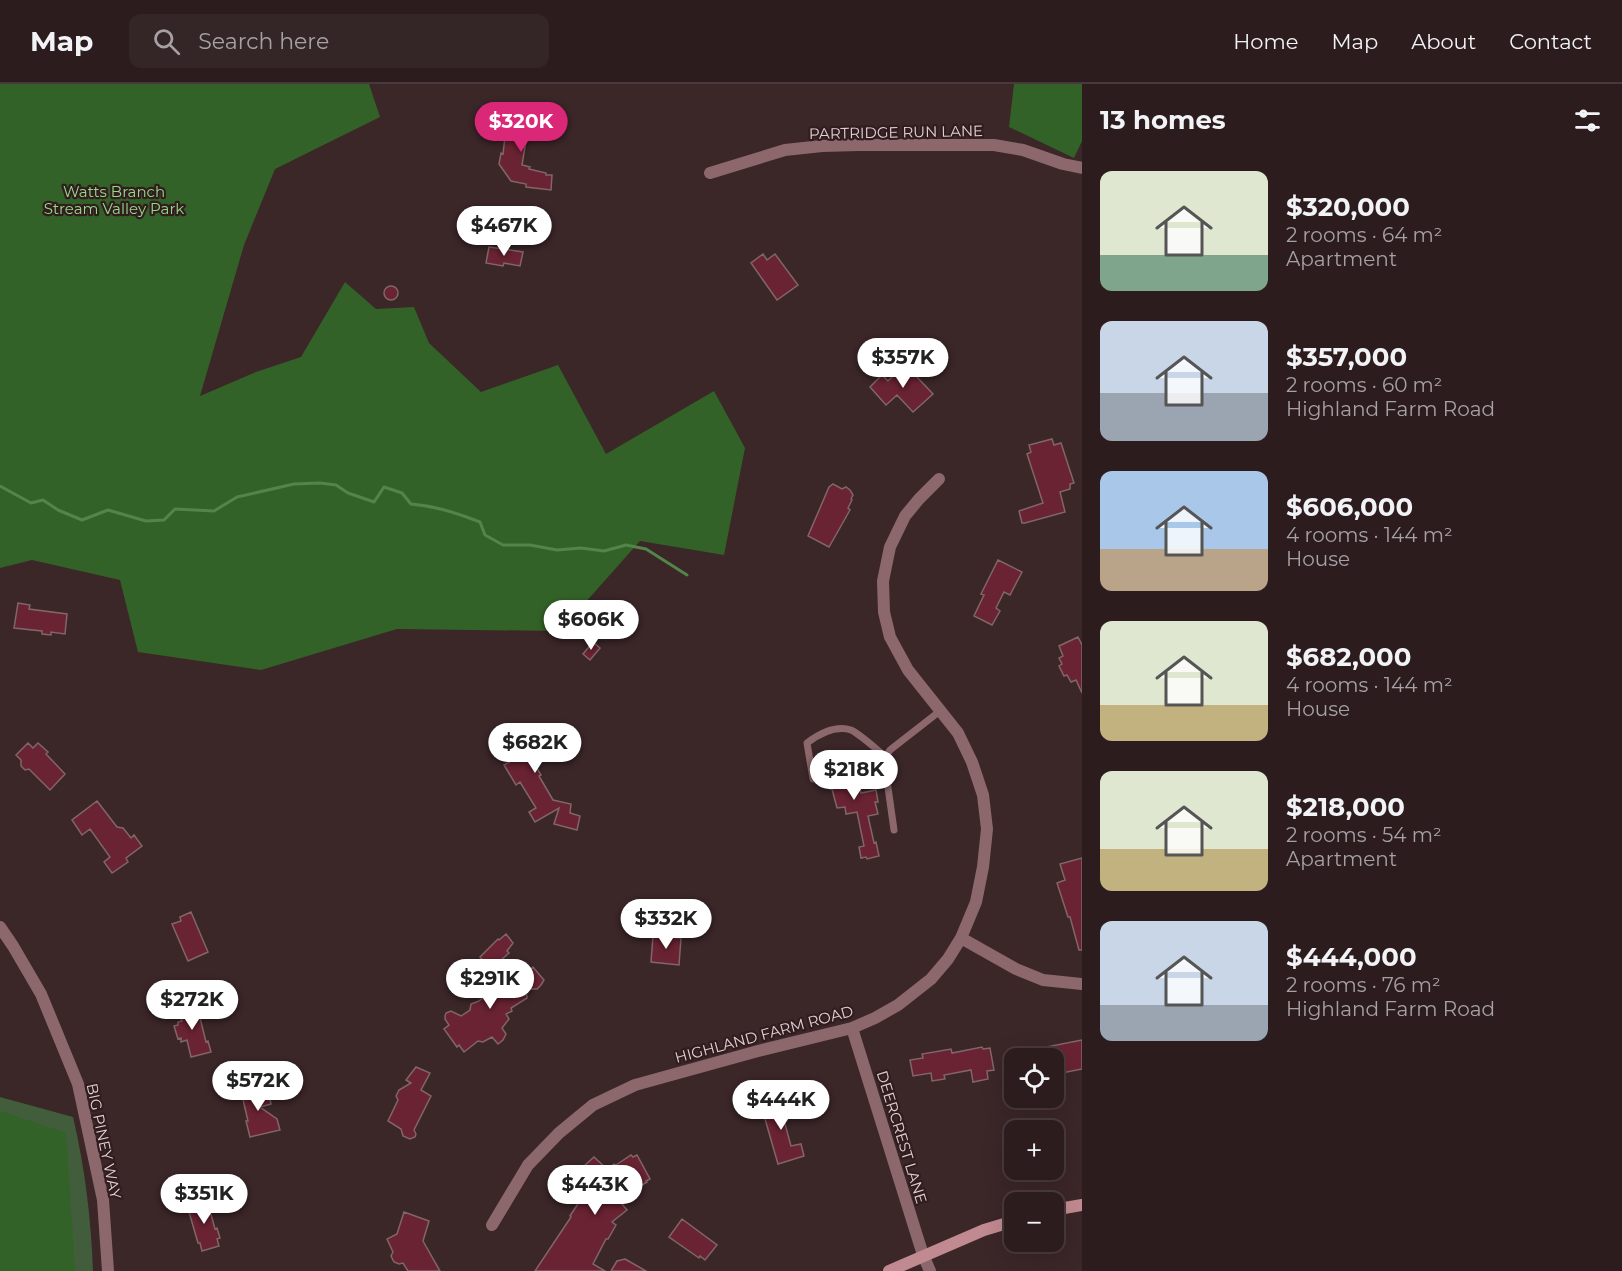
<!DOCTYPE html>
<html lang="en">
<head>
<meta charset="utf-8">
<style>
  body { margin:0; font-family:Montserrat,sans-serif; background:#342527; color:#f1f3f6; height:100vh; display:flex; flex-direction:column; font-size:22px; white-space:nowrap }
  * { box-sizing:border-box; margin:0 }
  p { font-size:20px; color:#a6a1a4 }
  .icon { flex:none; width:33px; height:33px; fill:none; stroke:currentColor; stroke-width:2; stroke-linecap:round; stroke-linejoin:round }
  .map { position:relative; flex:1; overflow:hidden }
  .drawer { display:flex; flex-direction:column; background:#2c1c1e; width:540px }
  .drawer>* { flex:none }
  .controls { position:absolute; left:1004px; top:964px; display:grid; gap:12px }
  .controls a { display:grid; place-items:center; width:60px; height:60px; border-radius:12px; background:#2c1c1e; box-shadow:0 6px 24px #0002,0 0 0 2px #483a3c; font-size:30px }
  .price { position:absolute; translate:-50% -51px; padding:0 14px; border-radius:21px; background:#fff; color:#222; font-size:20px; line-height:39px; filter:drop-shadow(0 2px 3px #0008) }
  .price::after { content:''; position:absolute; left:50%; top:36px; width:18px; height:14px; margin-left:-9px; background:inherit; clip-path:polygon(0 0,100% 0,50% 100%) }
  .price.current { background:#db2777; color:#fff }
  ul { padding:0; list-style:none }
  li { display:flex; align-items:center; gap:18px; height:150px; padding:0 18px }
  li span { display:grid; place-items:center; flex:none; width:168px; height:120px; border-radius:12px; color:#555 }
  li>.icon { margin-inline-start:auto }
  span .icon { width:72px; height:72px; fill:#fffc; stroke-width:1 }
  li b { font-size:26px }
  h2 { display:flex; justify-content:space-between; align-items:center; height:72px; padding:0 18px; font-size:26px }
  header { display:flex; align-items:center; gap:36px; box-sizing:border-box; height:84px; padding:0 30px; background:#2c1c1e; border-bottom:2px solid #483a3c }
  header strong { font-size:28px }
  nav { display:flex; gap:33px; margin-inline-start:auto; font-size:21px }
  .search { width:420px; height:54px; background:#342527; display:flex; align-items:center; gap:15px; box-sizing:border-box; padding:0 21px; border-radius:12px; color:#a6a1a4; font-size:22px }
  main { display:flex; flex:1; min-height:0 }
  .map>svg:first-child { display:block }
  .green { fill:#415d3b }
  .forest { fill:#336228 }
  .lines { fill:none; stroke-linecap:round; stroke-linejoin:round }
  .stream { stroke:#538448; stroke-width:3 }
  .building { fill:#6a2332; stroke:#806669; stroke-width:1.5 }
  .service { stroke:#8c686c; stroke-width:7 }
  .minor { stroke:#8c686c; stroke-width:12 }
  .secondary { stroke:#c18990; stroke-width:12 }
  .labels { text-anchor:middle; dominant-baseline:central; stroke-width:4.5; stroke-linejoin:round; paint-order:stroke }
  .street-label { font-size:15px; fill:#e1d2d3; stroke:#311c1f }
  .park-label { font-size:15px; fill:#96da86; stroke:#311c1f }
</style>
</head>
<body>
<header>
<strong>Map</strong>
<div class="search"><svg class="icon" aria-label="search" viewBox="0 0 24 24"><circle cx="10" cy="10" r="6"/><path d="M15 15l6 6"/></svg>Search here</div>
<nav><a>Home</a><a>Map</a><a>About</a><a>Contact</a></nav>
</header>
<main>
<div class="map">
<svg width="1082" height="1187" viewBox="0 0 1082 1187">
  <rect width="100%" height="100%" fill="#3b2628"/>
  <path class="green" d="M0,1013l73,20c12,51 18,101 20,154h-93z"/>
  <path class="forest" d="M0,0h369l11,33 -105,52 -31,76 -44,151 56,-24 45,-15 44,-75 31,27 38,-2 15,36 52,49 77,-27 48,89 108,-63 31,57 -21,107 -84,-14 -80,90 -163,-2 -136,41 -123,-18 -18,-72 -88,-20 -32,8z
    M1014,0h68v57l-8,17 -65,-31z
    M0,1027l66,22 9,138h-75z"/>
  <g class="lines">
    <path class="stream" d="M0,402l31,17 12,-3 15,10 24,10 26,-10 38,11 18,-1 11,-11 39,2 23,-14 57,-13 26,-1 16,2 12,8 26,9 10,-15 18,6 9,11c25,2 46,9 69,18l5,13 18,10h27l27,5 24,-2 23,3 22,-6 20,4 41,26"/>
  </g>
  <path class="building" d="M512,24l16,2 -2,13 7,1 -2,12 -4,-1 -5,30 8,2 -1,2 17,4v2h6l-1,15 -25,-3v-3l-15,-3 -12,-17 2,-11 2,1 4,-35h3z
    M522,128l26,4 -2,15 -27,-4z
    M489,163l34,5 -3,14 -16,-3 -1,3 -17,-3z
    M763,170l4,6 8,-6 23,31 -21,15 -26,-37z
    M384 209a7 7 0 1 1 14 0a7 7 0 1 1-14 0Z
    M905,280l12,11 -1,1 17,18 -20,18 -16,-17 -11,10 -16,-18 12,-12 6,6z
    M1052,355l2,6 7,-2 13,40 -4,1v5l-10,3 5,20 -40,11h-3l-3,-12 24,-8 -16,-49 4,-2 -2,-7z
    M833,400l9,5 4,-2 4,3 3,5 -2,4 1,1 -4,8 2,2 -21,37 -21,-11 21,-49z
    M998,476l24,12 -12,23 -6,-3 -8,16 4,3 -8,14 -18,-9 10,-21 -3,-1z
    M18,519l12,2 -1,4 38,5 -2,20 -14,-2v3l-9,-1v-3l-28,-3z
    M1078,553l4,8v48l-6,-13 -5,2 -4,-7 -3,1 -5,-10 3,-2 -3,-6 4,-2 -4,-10z
    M593,558l7,6 -10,12 -7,-6z
    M511,642l3,5 3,-2 9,15 24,-14 11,19 -26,16 6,10 -2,1 14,24 18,4 -1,9 10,3 -3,14 -23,-6 5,-16 -24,14 -6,-10 7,-4 -16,-26 -4,3 -12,-20 6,-3 -5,-8 2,-1 -11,-18z
    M28,659l5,5 5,-5 10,9 -2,2 19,20 -15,16 -21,-21 -4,1 -4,-4v-6l-5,-5z
    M839,672l2,10 14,-3 6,30 15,-3 2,12h-3l3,12 -10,2 6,27 2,-1 3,14 -12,3 -1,-2 -5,1 -2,-11 5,-1 -7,-34 -11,2 -1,-7 -8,1 -5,-19h-2l-5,-30z
    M97,717l20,26 6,1 8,10 3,-3 8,11 -16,12 2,4 -16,11 -8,-11 6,-5 -20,-28 -8,6 -10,-15z
    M1082,774v92h-3l-9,-33h-2l-11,-34 8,-3 -5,-16z
    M191,828l17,40 -20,9 -16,-37 9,-3 -1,-4z
    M506,850l7,9 -6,8 2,2 -18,16 -11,-12 18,-18 1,1z
    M653,852l28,2 -2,27 -28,-3z
    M489,882l9,10 1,4 9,9 25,-22 11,13 -3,5 -4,4h-11l1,9 -16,10 1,3 -6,3 3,5 -7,9 4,6 -3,6 -5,4 -6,-7 -9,5 -5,-1 -14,11 -5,-7 -2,2 -13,-18 5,-4 -4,-6v-3l1,-3 5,-2 10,5 9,-6 1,-6 8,-3 11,-10 -7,-9 -1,-5z
    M189,917l3,11 6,-2 8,32 2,-1 3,11 -20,5 -4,-17 -6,2v-4l-3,1 -4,-13 4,-1v-3l4,-1 -2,-6 4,-1 -3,-11z
    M1082,956v29l-25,5 -2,-7h-2v-8h-15l-2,-10z
    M982,963l1,2 7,-1 4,22 -7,1 1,8 -15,3 -2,-12 -27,5 1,4 -13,2 -1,-8 -18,3 -3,-16 13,-2 -1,-4 29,-5 1,4z
    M416,983l14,6 -9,17 10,6 -17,34 2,4 -1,3 -5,2 -7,-3 -2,-7 -13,-8 10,-21 -2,-4 3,-6 12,-7 -5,-3z
    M254,998l8,7 1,7 6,-2 2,10 -11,3 17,12 3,11 -30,7 -4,-16h2l-7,-30 7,-2z
    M789,1013l3,13 -10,3 9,33 10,-2 3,12 -26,8 -17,-59z
    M631,1071l2,2 4,-2 13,24 -4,2 1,1 -16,10 1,2 -11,9 6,7 -15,12 4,3 -8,14h-2l-13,25 12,7h-70l36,-54 -1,-1 15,-23 -2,-2 13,-13 -12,-12 10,-9 13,12 7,-5 2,1z
    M207,1116l8,29 2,-1 3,10 -3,1 2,7 -17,5 -2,-8h-2l-11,-38z
    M404,1128l25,9 -6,20 17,30h-32l-5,-8 -4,1 -5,-2 -3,-6 2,-4 -6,-13 10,-5z
    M682,1135l35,26 -12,15 -5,-4 -1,2 -30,-21z
    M625,1175l21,12h-35l6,-10z"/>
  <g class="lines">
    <path class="service" d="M813,695l-6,-36c12,-9 28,-18 44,-13 9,4 26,20 34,26
      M894,746l-10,-71 6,-9 50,-39"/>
    <path class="minor" d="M710,89l75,-23 37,-4 37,-1h135l29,5 40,14 19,4
      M0,843l13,19 28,48 37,90 25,116 5,71
      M961,854l55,31 27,11 39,4
      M852,944l71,227 7,16
      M492,1141l36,-60 31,-32 34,-28 42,-20 123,-34 94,-23 23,-10 23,-13 33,-26 17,-20 13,-21 15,-36 7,-35 4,-38 -4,-34 -11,-33 -14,-29 -50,-63 -18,-33 -6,-25 -1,-31 7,-34 15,-31 14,-17 20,-20"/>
    <path class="secondary" d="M1053,1126l29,-5
      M889,1187l95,-41 30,-9"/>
  </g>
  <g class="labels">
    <g class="street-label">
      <text transform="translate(896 48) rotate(-1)">PARTRIDGE RUN LANE</text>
      <text transform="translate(764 950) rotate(-15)">HIGHLAND FARM ROAD</text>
      <text transform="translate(902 1053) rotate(73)">DEERCREST LANE</text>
      <text transform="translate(104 1057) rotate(78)">BIG PINEY WAY</text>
    </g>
    <g class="park-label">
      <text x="114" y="107">Watts Branch<tspan x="114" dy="17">Stream Valley Park</tspan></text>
    </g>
  </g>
</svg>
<div class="controls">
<a><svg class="icon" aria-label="locate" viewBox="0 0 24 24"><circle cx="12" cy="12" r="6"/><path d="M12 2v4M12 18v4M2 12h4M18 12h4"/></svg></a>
<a>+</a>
<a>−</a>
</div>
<b class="price current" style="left:521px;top:69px">$320K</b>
<b class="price" style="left:504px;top:173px">$467K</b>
<b class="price" style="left:903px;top:305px">$357K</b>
<b class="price" style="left:591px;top:567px">$606K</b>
<b class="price" style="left:535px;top:690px">$682K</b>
<b class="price" style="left:854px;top:717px">$218K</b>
<b class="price" style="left:666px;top:866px">$332K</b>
<b class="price" style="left:490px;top:926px">$291K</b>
<b class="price" style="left:192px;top:947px">$272K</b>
<b class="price" style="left:258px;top:1028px">$572K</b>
<b class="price" style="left:781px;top:1047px">$444K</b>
<b class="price" style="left:595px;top:1132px">$443K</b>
<b class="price" style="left:204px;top:1141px">$351K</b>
</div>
<section class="drawer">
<h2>13 homes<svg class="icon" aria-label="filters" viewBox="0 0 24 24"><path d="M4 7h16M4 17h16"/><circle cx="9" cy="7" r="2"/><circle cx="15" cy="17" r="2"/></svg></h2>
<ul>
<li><span style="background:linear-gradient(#dfe7d0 70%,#7fa58c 0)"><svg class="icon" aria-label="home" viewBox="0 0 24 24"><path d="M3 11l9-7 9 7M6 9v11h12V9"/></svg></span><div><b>$320,000</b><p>2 rooms · 64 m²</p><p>Apartment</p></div></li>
<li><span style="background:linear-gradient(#c9d6e8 60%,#9aa5b1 0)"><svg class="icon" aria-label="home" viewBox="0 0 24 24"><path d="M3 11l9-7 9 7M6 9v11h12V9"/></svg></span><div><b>$357,000</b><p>2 rooms · 60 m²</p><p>Highland Farm Road</p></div></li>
<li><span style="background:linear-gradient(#a9c7e8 65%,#b9a48a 0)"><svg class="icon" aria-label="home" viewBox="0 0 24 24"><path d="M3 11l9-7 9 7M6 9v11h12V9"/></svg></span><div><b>$606,000</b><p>4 rooms · 144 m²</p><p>House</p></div></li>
<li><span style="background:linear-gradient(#dfe7d0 70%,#c2b280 0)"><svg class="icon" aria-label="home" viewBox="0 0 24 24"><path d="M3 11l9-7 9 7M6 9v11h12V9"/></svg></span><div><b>$682,000</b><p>4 rooms · 144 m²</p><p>House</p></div></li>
<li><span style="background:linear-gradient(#dfe7d0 65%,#c2b280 0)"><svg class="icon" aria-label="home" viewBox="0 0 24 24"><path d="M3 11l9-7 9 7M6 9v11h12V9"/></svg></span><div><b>$218,000</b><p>2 rooms · 54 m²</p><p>Apartment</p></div></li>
<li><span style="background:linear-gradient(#c9d6e8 70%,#9aa5b1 0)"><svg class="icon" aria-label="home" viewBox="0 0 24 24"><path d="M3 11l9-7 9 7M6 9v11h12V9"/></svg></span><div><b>$444,000</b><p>2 rooms · 76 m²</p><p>Highland Farm Road</p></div></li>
</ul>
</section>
</main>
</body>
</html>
